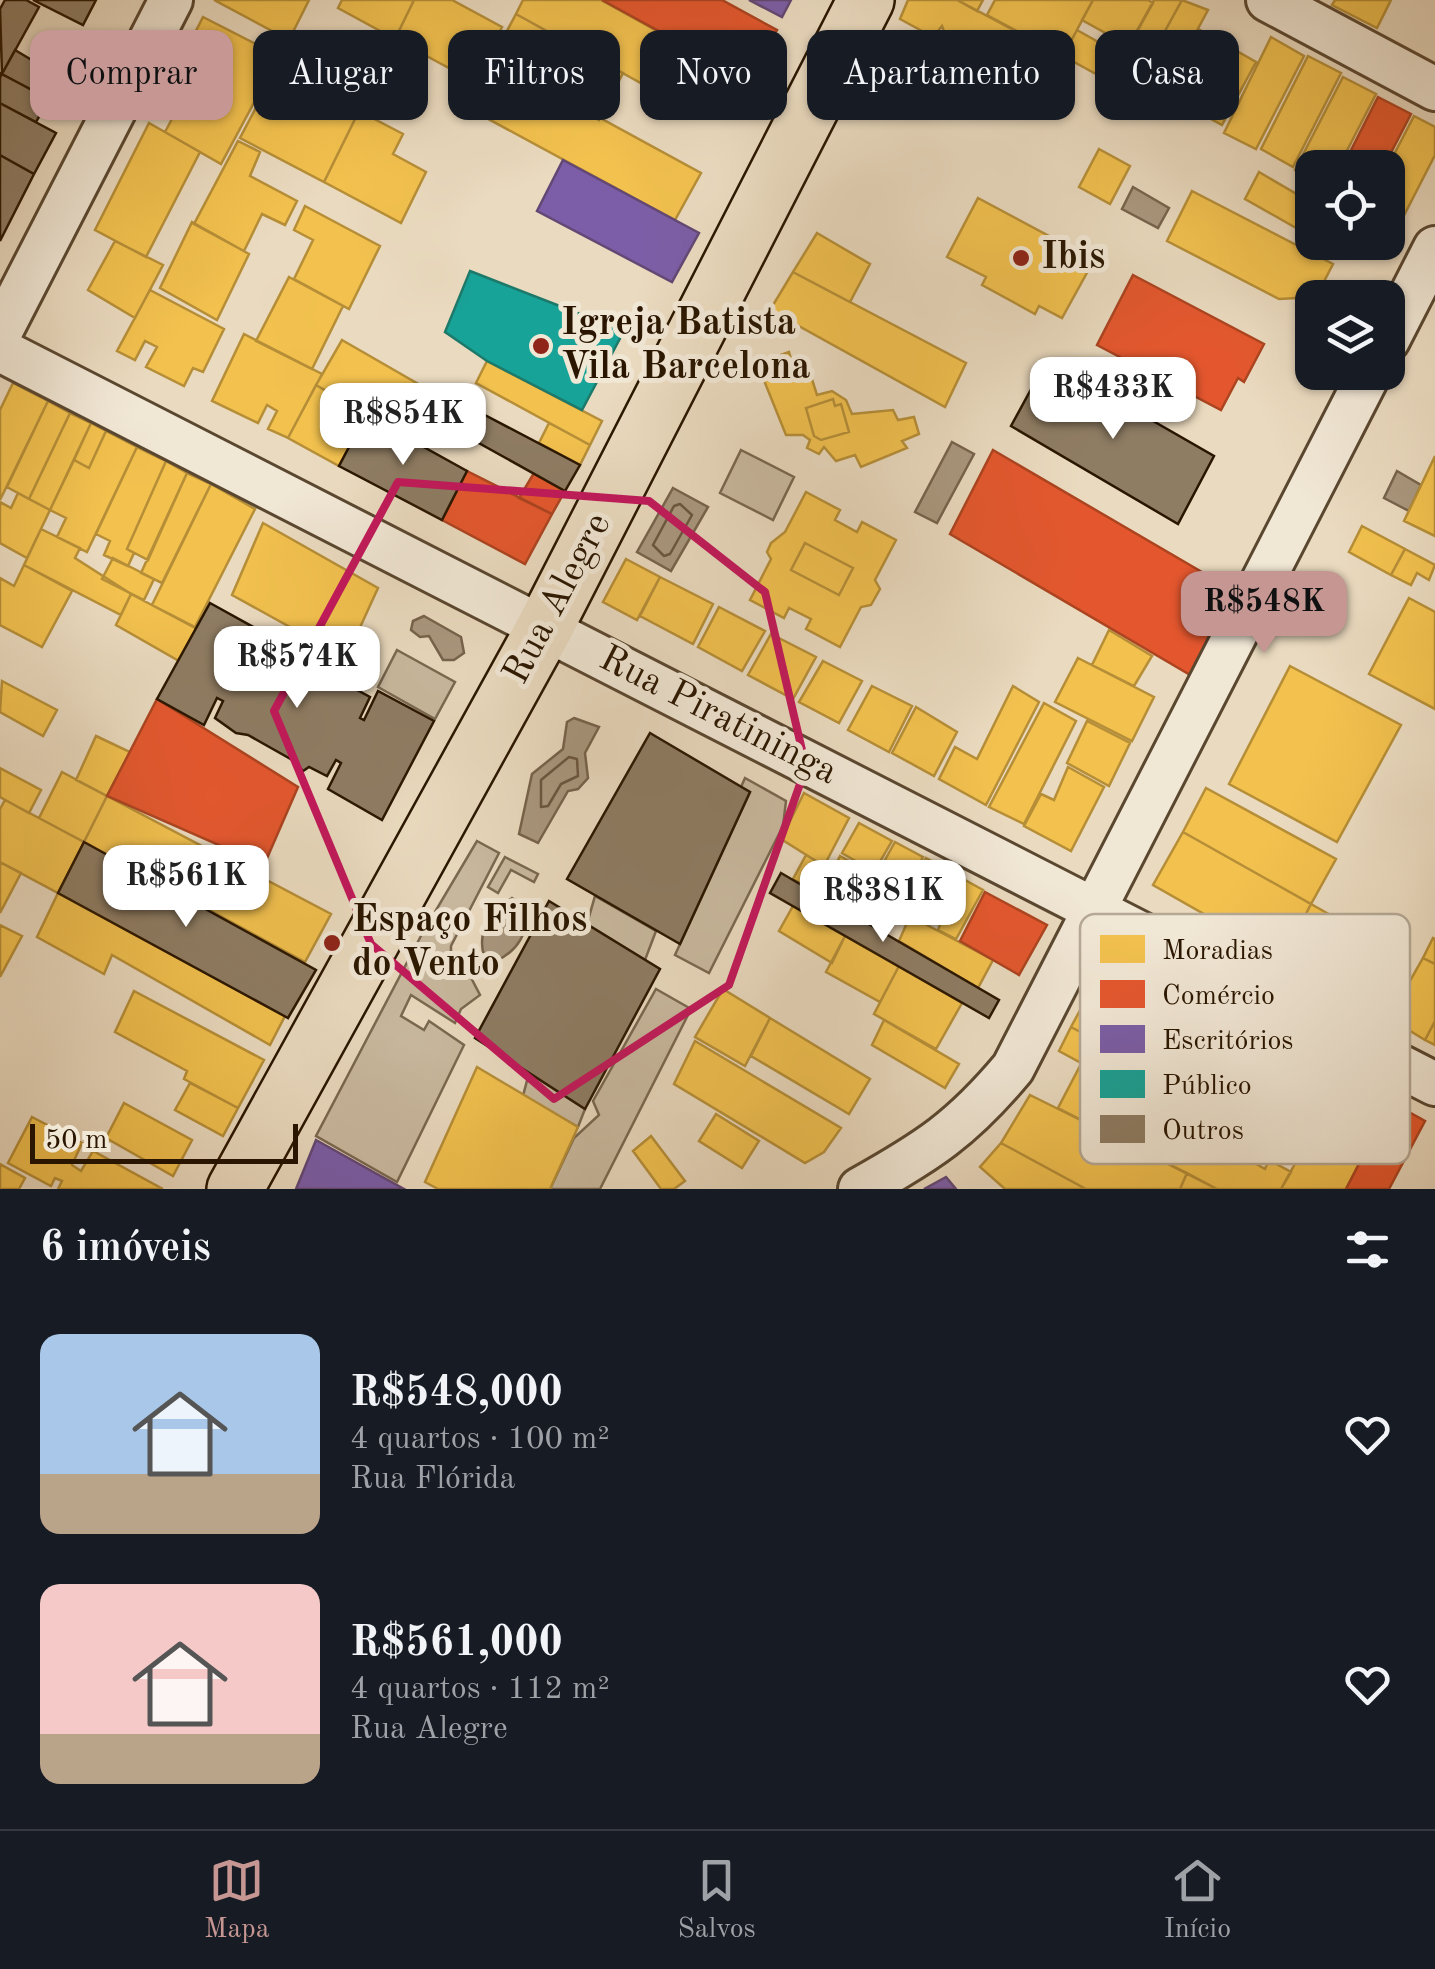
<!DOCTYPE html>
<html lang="pt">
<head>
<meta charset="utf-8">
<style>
  body { margin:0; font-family:"Old Standard TT",serif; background:#242831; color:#f1f3f6; height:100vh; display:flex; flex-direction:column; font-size:38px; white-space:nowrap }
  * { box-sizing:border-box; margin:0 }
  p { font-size:32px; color:#9ea1a6 }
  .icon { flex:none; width:55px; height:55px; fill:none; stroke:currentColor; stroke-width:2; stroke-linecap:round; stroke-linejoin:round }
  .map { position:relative; height:1189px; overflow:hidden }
  .panel { display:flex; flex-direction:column; background:#171b24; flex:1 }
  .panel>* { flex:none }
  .top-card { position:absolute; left:30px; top:30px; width:1375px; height:90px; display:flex; gap:20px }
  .buttons { position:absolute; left:1295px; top:150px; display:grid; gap:20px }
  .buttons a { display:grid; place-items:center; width:110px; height:110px; border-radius:20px; background:#171b24; box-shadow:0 2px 8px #0004; font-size:50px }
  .scale { position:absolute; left:30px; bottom:25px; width:268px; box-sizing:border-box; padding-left:10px; border:5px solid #2a1600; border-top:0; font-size:28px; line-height:35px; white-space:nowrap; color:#2a1600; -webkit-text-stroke:8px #f1e7d5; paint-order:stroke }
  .price { position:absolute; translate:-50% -85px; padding:0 22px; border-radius:20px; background:#fff; color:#222; font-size:32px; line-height:65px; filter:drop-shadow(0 2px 5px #0008) }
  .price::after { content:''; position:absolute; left:50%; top:60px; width:30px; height:22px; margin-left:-15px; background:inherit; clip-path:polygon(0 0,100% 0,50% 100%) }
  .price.on { background:#c59692; color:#111 }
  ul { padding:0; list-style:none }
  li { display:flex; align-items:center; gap:30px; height:250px; padding:0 40px }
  li span { display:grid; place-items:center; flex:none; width:280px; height:200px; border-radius:20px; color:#555 }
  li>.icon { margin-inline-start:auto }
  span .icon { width:120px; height:120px; fill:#fffc; stroke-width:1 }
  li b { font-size:42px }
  h2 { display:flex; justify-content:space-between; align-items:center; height:120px; padding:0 40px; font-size:42px }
  .tag { padding:0 35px; border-radius:20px; background:#171b24; box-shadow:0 2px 8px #0004; font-size:35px; line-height:90px }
  .tag.on { background:#c59692; color:#111 }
  .dock { display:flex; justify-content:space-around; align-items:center; height:140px; border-top:2px solid #363941; background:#171b24; font-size:28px; color:#9ea1a6 }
  .dock a { display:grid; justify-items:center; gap:5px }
  .dock .on { color:#c59692 }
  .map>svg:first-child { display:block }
  .green { fill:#c9b99f; stroke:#7a6850; stroke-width:2.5 }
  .water { fill:#a9977e; stroke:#76634c; stroke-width:2.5 }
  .homes { fill:#f2c14e; stroke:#b68e37; stroke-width:2.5 }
  .shops { fill:#e4572e; stroke:#ac4420; stroke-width:2.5 }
  .offices { fill:#7b5ea7; stroke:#634875; stroke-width:2.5 }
  .public { fill:#17a398; stroke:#1d796a; stroke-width:2.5 }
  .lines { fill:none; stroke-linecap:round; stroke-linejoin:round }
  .shore { stroke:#6a563f; stroke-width:2.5 }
  .building { fill:#8e7c63; stroke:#2a1600; stroke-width:2.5 }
  .minor-casing { stroke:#5a4730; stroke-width:48 }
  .major-casing { stroke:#2a1600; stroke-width:60 }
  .minor { stroke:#f1e7d5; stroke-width:42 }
  .major { stroke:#eadabf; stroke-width:55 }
  .marked { fill:none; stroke:#c2185b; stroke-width:8; stroke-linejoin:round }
  .poi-dot { fill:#8f2418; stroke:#f1e7d5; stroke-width:4 }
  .labels { text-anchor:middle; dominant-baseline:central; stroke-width:10; stroke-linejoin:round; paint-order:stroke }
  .poi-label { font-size:38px; font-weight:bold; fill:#2a1600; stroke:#f1e7d5; text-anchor:start }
  .street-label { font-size:38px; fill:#2a1600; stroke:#f1e7d5 }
  .key { fill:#f1e7d5; stroke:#b5a895; stroke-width:2.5 }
  .key-label { font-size:28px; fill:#2a1600 }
</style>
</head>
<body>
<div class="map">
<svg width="1435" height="1189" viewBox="0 0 1435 1189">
  <rect width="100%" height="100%" fill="#eadabf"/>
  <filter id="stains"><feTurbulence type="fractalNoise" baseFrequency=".002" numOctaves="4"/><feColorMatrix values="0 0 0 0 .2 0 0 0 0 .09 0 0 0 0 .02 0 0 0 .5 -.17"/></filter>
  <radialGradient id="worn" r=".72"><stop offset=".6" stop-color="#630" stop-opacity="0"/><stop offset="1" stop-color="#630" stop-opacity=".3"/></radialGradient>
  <path class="green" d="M741,450l53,27 -21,43 -53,-27z
    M397,650l58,32 -20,37 -57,-32z
    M745,778l41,23 -3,25 -74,147 -34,-18 75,-163 -9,-5z
    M477,841l22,12 -48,93v14l9,14 8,-2 12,23 -19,14 -6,14 -44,-28 -10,21 23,14 5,-9 35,24 -67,137 -81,-46 107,-204z
    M505,857l33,17 -4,8 -23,-12 -13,23 -10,-6z
    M595,896l61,35 -11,29 -58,-36z
    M656,989l35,20 -91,180h-50l24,-51 25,-23 -6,-14z
    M529,1073l56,36 -7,18 -55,-31z"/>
  <path class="water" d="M1133,187l36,21 -11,20 -36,-19z
    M952,442l22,12 -37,69 -22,-11z
    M1397,471l24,14 -12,26 -25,-13z
    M673,488l35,19 -37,64 -34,-19z
    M424,616l37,21 3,16 -10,7h-11l-14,-24 -9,1 -9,-7 2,-9z
    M574,718l25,9 -14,26 3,25 -10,11 -10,2 -30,52 -19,-9 13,-60 31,-25 4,-27z
    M512,898l15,9c2,25 -9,44 -31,54l-13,-9c-5,-25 10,-41 29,-54z"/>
  <path class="homes" d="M214,0h95l-20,40z
    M342,0h72l-19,39 -57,-31z
    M414,0h38l50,27 -27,55 -80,-43z
    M523,0h78l90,50 -25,47 -150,-83z
    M908,0h49l89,47 -17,31 -45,-26 -8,4 -29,-16 -5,-14 -9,11 -33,-18z
    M957,0h26l-6,11z
    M995,0h98l-30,56 -76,-41z
    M1093,0h55l5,3 -24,43 -47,-26z
    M1154,0h28l-51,93 -22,-12z
    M1182,0l26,10 -52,97 -25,-14z
    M1335,0h56l-14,28 -45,-23z
    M516,14l107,59 -24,47 -107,-61z
    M203,17l76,39 -58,108 -56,-32 23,-43 -17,-9z
    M1077,30l46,26 -14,25 -46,-25z
    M1200,30l56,32 -34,63 -56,-31z
    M1271,37l33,19 -48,93 -32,-16z
    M1308,56l33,17 -48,94 -32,-18z
    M492,59l209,114 -26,47 -207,-112z
    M289,75l70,36 -35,71 -84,-44 29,-55 13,6z
    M1343,77l33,17 -38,74h-26v11l-17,-9z
    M359,111l44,23 -10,20 33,18 -25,51 -77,-41z
    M1414,116l21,11v28l-37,72 -10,-6 -1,-53z
    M149,123l51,29 -54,105 -51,-27z
    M238,141l22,11 -10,24 47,25 -12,24 -23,-11 -18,37 -50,-27z
    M1099,149l31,17 -20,38 -31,-17z
    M1259,172l53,31v34l-67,-38z
    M1192,191l141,73 -17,33 -37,2 -112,-58z
    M978,198l116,62 -32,58 -23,-12 -4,8 -53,-29 4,-8 -39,-20z
    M305,206l75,40 -31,63 -55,-30 19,-39 -19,-10z
    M192,222l57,32 -32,66 -57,-32z
    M817,233l53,31 -20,38 -57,-30z
    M115,241l48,24 -28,53 -47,-28z
    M1322,242h30l-7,14z
    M793,272l173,91 -21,44 -175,-97z
    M289,277l54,29 -31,63 -56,-28z
    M150,290l74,39 -21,43 -10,-4 -9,18 -38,-19 11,-20 -12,-6 -10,19 -18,-9z
    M244,334l78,40 -34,64 -20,-9 9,-18 -10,-6 -9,18 -46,-22z
    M342,340l78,45 -24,46 -80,-46z
    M789,352l5,17 15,1 8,25 15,-4 14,9 6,14 41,-4 5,10 16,-3 5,17 -17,7 5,7 -46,19 -6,-12 -19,6 -12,-14 -5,7 -12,-6 3,-8 -7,-5h-17l-23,-57 11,-2 -4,-17z
    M487,361l115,60 -12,24 -114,-62z
    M13,383l35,18 -48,99v-90z
    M316,385l50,30 -27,51 -51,-28z
    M833,399l2,7 6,-2 8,28 -28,8 -7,-4 -8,-28z
    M48,401l22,12 -41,86 -22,-12z
    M70,413l21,10 -41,87 -21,-11z
    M91,423l15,8 -17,37 -15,-8z
    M549,423l41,22 -10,20 -41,-22z
    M106,431l31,16 -50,105 -30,-15 9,-19 -16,-8 24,-50 15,8z
    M137,447l29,14 -39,88 7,4 -6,13 -24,-11 6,-14 -14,-7z
    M1435,456v80l-31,-15z
    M166,461l21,12 -39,87 -21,-11z
    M187,473l24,11 -49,99 -21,-10z
    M211,484l44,25 -60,118 -43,-22z
    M806,492l34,18 -5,10 22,12 5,-10 34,18 -21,40 5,9 -9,16 -10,2 -21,40 -34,-18 5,-10 -22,-11 -5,10 -34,-18 21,-41 -4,-7 4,-9 14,-11z
    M18,493l32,17 -23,48 -27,-15v-41l11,6z
    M263,523l115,65 -32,70 -114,-63z
    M1362,526l43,23 -14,26 -42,-23z
    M41,529l39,19 -5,10 56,36 -10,21 -97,-50z
    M805,543l48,25 -14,27 -48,-25z
    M1405,549l30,16 -6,15 -12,-7 -6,12 -20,-10z
    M113,558l41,21 -10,21 -42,-21z
    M626,559l34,18 -23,43 -34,-18z
    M24,565l48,26 -30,56 -42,-22v-47l14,8z
    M660,577l53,27 -20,40 -53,-28z
    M131,594l66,35 -18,32 -63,-36z
    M1409,598l26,14v97l-66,-35z
    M719,607l46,24 -23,40 -44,-24z
    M1109,630l43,26 -18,30 -42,-21z
    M771,634l45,23 -23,42 -45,-24z
    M1078,658l76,39 -22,44 -77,-39z
    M823,661l39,20 -23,42 -40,-21z
    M1290,666l111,59 -64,117 -108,-58z
    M2,681l55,29 -14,26 -43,-24z
    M872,686l40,20 -23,46 -41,-22z
    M1013,686l26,16 -53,103 -47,-26 16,-32 22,12z
    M1044,703l32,18 -52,103 -35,-17z
    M916,707l41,25 -23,44 -42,-23z
    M1087,721l43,22 -21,43 -42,-23z
    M96,736l34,16 -23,44 -31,-16z
    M1068,767l36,20 -33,64 -47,-25 17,-32 13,6z
    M0,768l41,22 -12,23 -29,-16z
    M62,772l45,24 -23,46 -45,-24z
    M1206,788l130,71 -25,45 -128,-72z
    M804,793l45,25 -25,48 -43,-27z
    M107,796l224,118 -26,48 -221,-120z
    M5,800l79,42 -26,51 -58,-31v-53z
    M859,823l33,18 -18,31 -32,-19z
    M1183,832l128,72 -28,55 -130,-74z
    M895,842l28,15 -27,51 -63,-38 7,-14 36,20z
    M806,855l78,45 -14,24 -77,-45z
    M926,858l26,14 -26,52 -27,-15z
    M0,862l21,11 -21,40z
    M956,875l27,15 -27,49 -18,-9 5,-13 -7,-5z
    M58,893l227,123 -15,29 -158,-90 -8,19 -67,-37z
    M1311,904l51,29 -27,54 -52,-28z
    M793,906l52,30 -13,27 -53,-32z
    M910,916l83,44 -15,28 -79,-47z
    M0,925l22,11 -22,41z
    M845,936l54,30 -19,36 -54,-30z
    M1433,938l2,1v25l-12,-6z
    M1423,958l12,6v57l-10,19 -36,-22z
    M899,966l63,37 -26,46 -62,-35z
    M723,989l47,29 -25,48 -50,-29z
    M134,991l130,69 -26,48 -54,-29 3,-8 -72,-39z
    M1084,1003l50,27 -13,23 -50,-26z
    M770,1018l100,61 -21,35 -98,-58z
    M884,1020l75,44 -14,24 -73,-43z
    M1435,1021v24l-10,-5z
    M1071,1027l67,35 -6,12 -18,-10 -7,13 -48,-26z
    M695,1041l146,87 -17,24 -19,11 -131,-79z
    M1081,1064l18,9 -5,8 19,10 4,-9 27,14 -6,11 54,30 4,-6 25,14 5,-10 25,14 -5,9 19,11 4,-9 22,12 -10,17h-64l-159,-81z
    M477,1067l101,60 -28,62h-112l-13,-7z
    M1343,1077l48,25 -45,87h-65z
    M190,1083l48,25 -15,28 -48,-26z
    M1030,1095l157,78 -7,16h-94l-85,-46z
    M124,1103l68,37 -19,36 -67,-38z
    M716,1114l43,27 -17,27 -43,-27z
    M32,1117l50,26 -10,22 9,6 12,-20 70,38h-105l4,-8 -7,-3 -4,8 -43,-23z
    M651,1136l34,45 -11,8h-13l-28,-38z
    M1001,1143l85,46h-81l-25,-22z
    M0,1164l25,14 -6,11h-19z
    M1187,1173l30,16h-37z"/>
  <path class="shops" d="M602,0h120l55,30 -27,51z
    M1378,97l33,17 -28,54h-41z
    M1133,275l131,69 -20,38 -6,-4 -17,32 -124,-65z
    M993,450l243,142 -44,84 -242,-142z
    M467,471l85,43 -27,50 -83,-44z
    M534,473l31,18 -13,23 -33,-16z
    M157,699l141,88 -34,78 -157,-69z
    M985,892l62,33 -28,50 -59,-34z
    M1391,1102l34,19 -36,68h-43z"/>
  <path class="offices" d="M749,0h42l-9,17z
    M563,160l136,73 -27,49 -135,-71z
    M316,1140l88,49h-108z
    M946,1177l10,12h-32z"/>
  <path class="public" d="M470,271l154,60 -42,79 -95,-49 -42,-29z"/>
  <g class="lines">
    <path class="shore" d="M680,504l12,11 -22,39 -6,2 -11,-11 21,-39z
      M569,757l8,2 1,17 -17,8 -13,22 -7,1v-27z"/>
  </g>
  <path class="building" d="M5,0h21l13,7 -37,67 -2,-65z
    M33,0h63l-13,25z
    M15,50l45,27 -11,22 -47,-25z
    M0,73l49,26 -13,23 -36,-19z
    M0,103l56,30 -22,41 -34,-19z
    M0,155l34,19 -34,67z
    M1047,360l167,96 -36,68 -167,-98z
    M481,413l99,52 -15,26 -97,-54z
    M366,415l101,56 -25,49 -103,-54z
    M210,603l47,26 -16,27 5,3 10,-19 20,6 94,51 -10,21 4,2 14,-29 56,30 -52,99 -54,-31 13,-26 -5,-3 -9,16 -18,-9 -6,4 -9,-10 -46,-26 -12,-2 -21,-15 8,-17 -6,-3 -13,27 -47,-26z
    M650,733l100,59 -70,152 -113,-65z
    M84,842l232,128 -28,48 -230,-125z
    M781,873l218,127 -10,18 -219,-125z
    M549,901l111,68 -75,140 -110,-71z"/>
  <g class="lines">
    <defs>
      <path id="minor" d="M1268,0l167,89
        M0,333l171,-333
        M1388,340l47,-92
        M0,350l1435,734
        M860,1189c68,-38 102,-60 153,-121l357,-696"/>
      <path id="major" d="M235,1189l310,-562 321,-627"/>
    </defs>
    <use href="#minor" class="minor-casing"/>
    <use href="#major" class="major-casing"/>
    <use href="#minor" class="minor"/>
    <use href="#major" class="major"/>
  </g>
  <path class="marked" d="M398,482l251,19 116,91 41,175 -77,218 -175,114 -183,-155 -97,-233z"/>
  <g class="poi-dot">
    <circle cx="1021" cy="258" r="10"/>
    <circle cx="541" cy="346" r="10"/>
    <circle cx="332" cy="943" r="10"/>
  </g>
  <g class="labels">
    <g class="poi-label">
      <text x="1041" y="258">Ibis</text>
      <text x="561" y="324">Igreja Batista<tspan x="561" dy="44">Vila Barcelona</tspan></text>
      <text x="352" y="921">Espaço Filhos<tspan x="352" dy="44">do Vento</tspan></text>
    </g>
    <g class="street-label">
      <text transform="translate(558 599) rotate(-62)">Rua Alegre</text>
      <text transform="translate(718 716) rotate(27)">Rua Piratininga</text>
    </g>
  </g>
  <rect x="1080" y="914" width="330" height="250" rx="15" class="key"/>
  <rect x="1100" y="935" width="45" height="28" fill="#f2c14e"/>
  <rect x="1100" y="980" width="45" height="28" fill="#e4572e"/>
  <rect x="1100" y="1025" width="45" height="28" fill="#7b5ea7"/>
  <rect x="1100" y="1070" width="45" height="28" fill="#17a398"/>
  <rect x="1100" y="1115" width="45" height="28" fill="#8e7c63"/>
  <g class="key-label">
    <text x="1162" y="959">Moradias</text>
    <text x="1162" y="1004">Comércio</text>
    <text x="1162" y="1049">Escritórios</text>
    <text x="1162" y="1094">Público</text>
    <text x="1162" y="1139">Outros</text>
  </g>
  <rect width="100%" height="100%" filter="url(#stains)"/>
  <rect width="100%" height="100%" fill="url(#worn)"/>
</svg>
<div class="buttons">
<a><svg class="icon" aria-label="locate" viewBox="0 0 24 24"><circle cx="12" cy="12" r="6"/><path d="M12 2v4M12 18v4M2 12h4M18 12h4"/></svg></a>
<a><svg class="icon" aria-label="layers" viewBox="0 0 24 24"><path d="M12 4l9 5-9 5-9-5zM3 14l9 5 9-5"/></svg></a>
</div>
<div class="scale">50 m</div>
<b class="price" style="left:1113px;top:442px">R$433K</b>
<b class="price" style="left:403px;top:468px">R$854K</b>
<b class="price on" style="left:1264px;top:656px">R$548K</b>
<b class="price" style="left:297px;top:711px">R$574K</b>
<b class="price" style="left:186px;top:930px">R$561K</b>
<b class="price" style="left:883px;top:945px">R$381K</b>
<div class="top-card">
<a class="tag on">Comprar</a>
<a class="tag">Alugar</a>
<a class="tag">Filtros</a>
<a class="tag">Novo</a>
<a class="tag">Apartamento</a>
<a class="tag">Casa</a>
</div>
</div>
<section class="panel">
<h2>6 imóveis<svg class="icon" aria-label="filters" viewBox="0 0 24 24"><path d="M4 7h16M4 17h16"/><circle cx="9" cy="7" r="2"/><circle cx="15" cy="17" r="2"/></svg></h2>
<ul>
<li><span style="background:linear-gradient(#a9c7e8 70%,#b9a48a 0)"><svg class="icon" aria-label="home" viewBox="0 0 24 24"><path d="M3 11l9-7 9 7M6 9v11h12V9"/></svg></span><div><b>R$548,000</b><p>4 quartos · 100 m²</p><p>Rua Flórida</p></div><svg class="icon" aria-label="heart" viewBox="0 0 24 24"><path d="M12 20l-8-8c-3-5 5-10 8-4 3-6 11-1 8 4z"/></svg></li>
<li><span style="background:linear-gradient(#f6c9c9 75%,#b9a48a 0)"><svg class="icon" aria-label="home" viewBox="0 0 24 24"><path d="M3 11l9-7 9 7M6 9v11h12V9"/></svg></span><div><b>R$561,000</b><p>4 quartos · 112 m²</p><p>Rua Alegre</p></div><svg class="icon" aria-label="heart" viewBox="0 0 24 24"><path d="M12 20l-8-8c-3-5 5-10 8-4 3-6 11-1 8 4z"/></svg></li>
</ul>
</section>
<nav class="dock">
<a class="on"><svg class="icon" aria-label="map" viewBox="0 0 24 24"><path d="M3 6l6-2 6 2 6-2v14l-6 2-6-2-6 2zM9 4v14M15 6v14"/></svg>Mapa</a>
<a><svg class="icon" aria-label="saved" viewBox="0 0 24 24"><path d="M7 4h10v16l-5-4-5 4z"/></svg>Salvos</a>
<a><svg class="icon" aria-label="home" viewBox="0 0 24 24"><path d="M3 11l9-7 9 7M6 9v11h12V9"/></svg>Início</a>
</nav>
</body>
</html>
